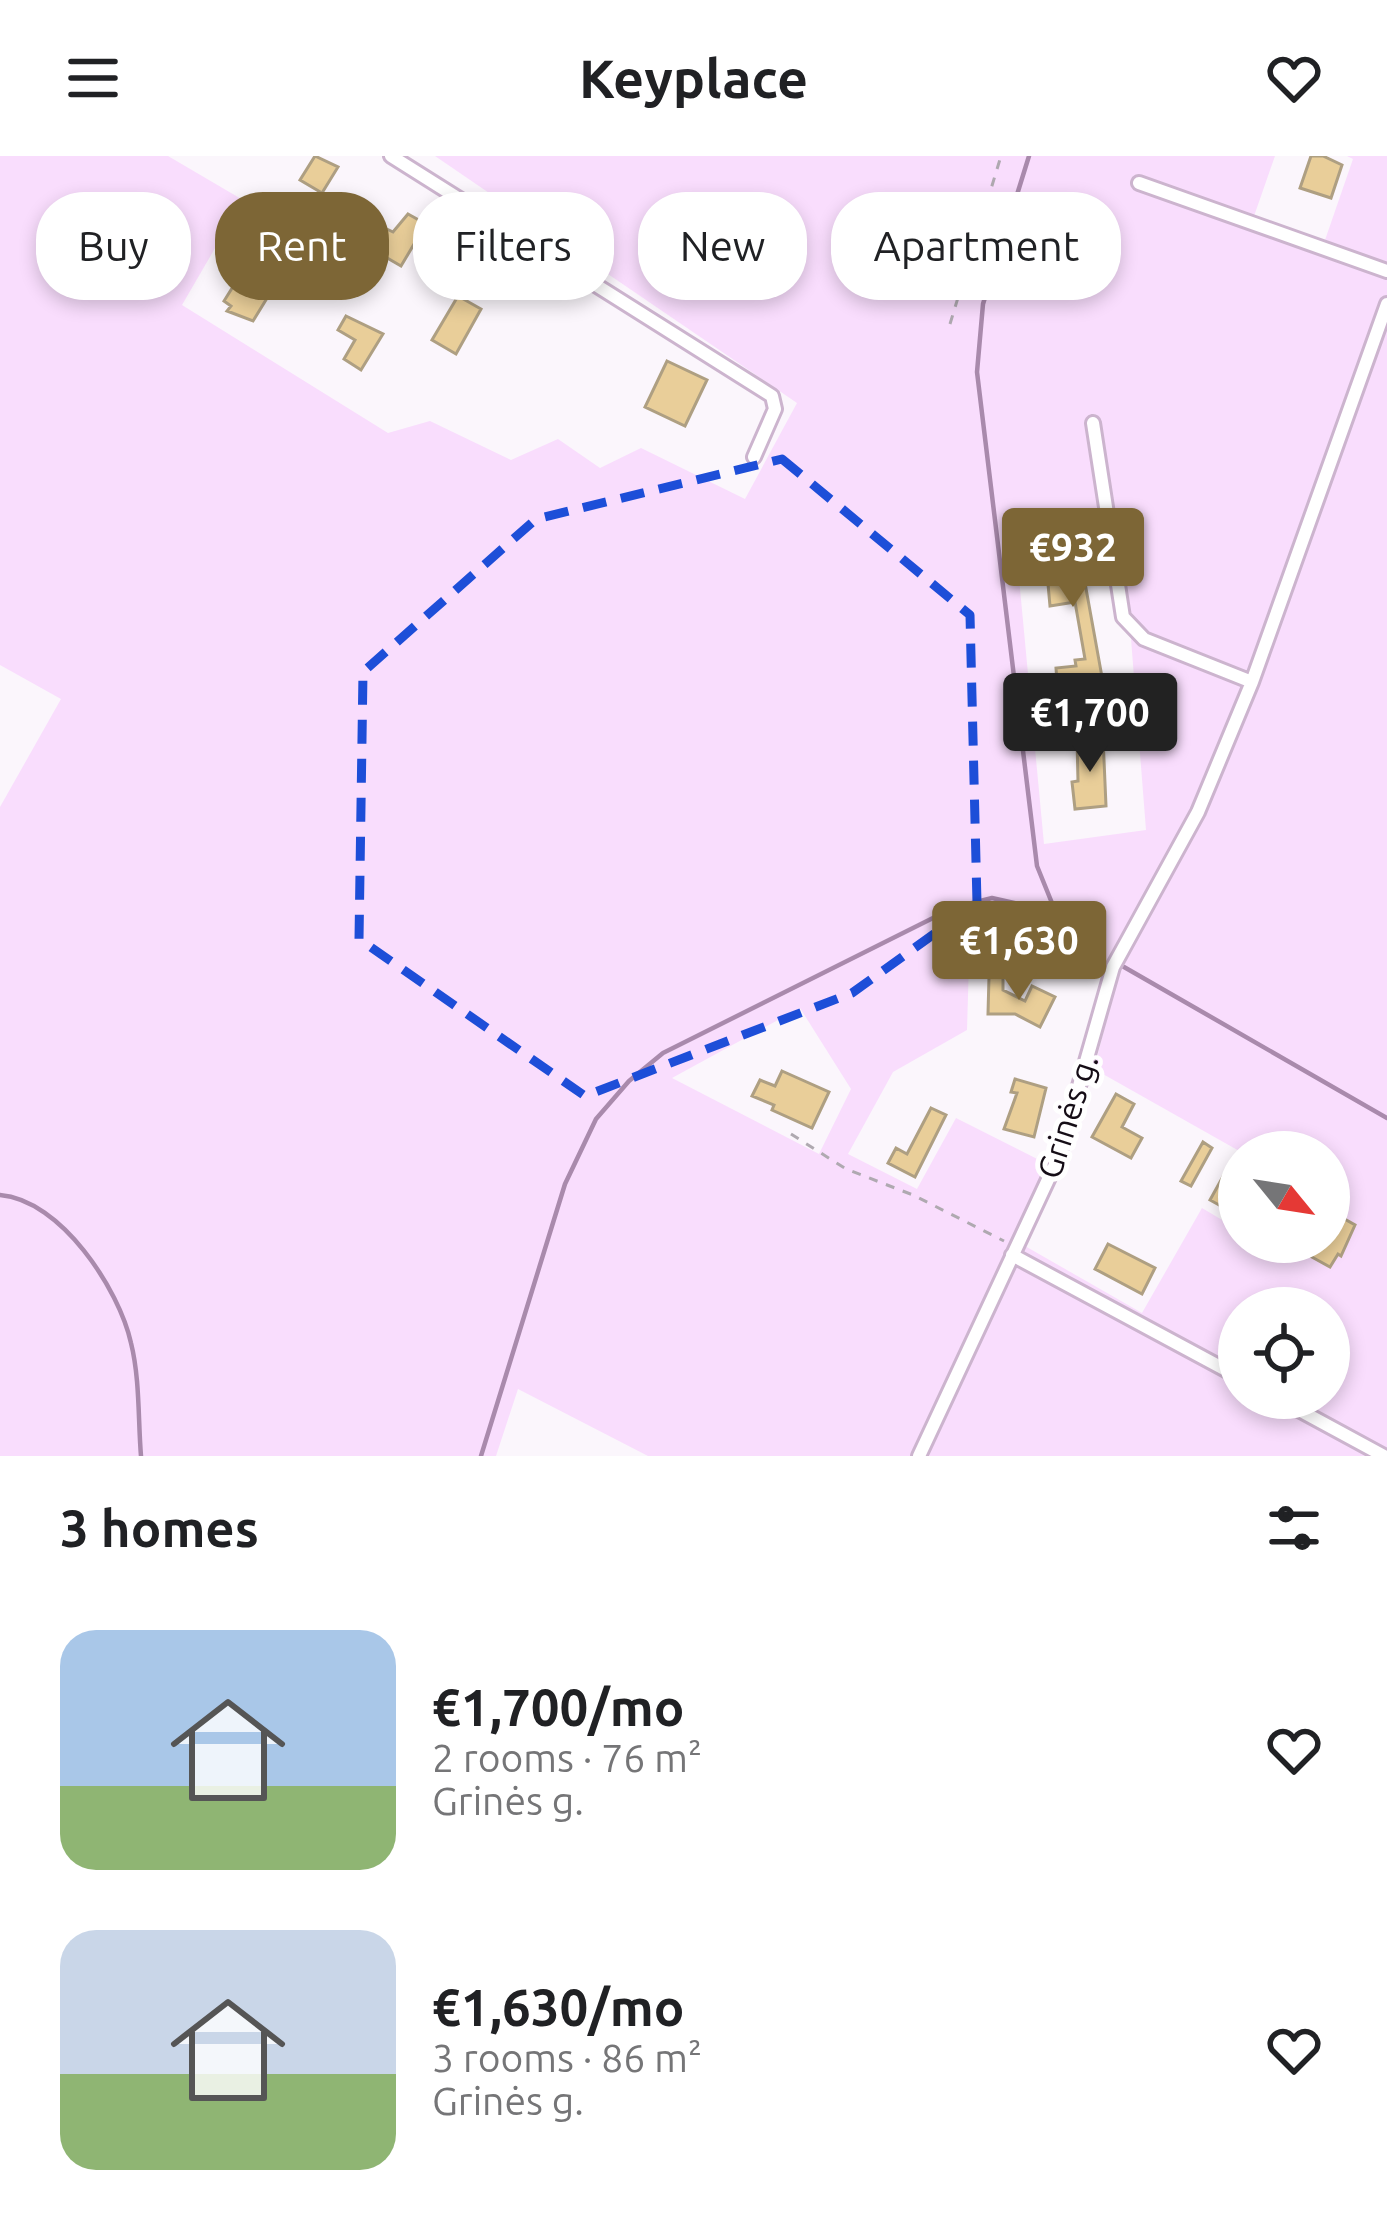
<!DOCTYPE html>
<html lang="en">
<head>
<meta charset="utf-8">
<style>
  body { margin:0; font-family:Ubuntu,sans-serif; background:#f2f2f2; color:#202124; height:100vh; display:flex; flex-direction:column; font-size:45px; white-space:nowrap }
  * { box-sizing:border-box; margin:0 }
  p { font-size:39px; color:#757577 }
  .icon { flex:none; width:66px; height:66px; fill:none; stroke:currentColor; stroke-width:2; stroke-linecap:round; stroke-linejoin:round }
  .map { position:relative; height:1300px; overflow:hidden }
  .details { display:flex; flex-direction:column; background:#fff; flex:1 }
  .details>* { flex:none }
  .guide { position:absolute; left:36px; top:36px; width:1317px; height:108px; display:flex; gap:24px }
  .needle { width:78px; rotate:120deg }
  .fabs { position:absolute; left:1218px; top:975px; display:grid; gap:24px }
  .fabs a { display:grid; place-items:center; width:132px; height:132px; border-radius:50%; background:#fff; box-shadow:0 6px 18px #0003; font-size:60px }
  .price { position:absolute; translate:-50% -102px; padding:0 27px; border-radius:12px; background:#7d6636; color:#fff; font-size:39px; line-height:78px; filter:drop-shadow(0 3px 6px #0008) }
  .price::after { content:''; position:absolute; left:50%; top:72px; width:36px; height:27px; margin-left:-18px; background:inherit; clip-path:polygon(0 0,100% 0,50% 100%) }
  .price.selected { background:#222; color:#fff }
  ul { padding:0; list-style:none }
  li { display:flex; align-items:center; gap:36px; height:300px; padding:0 60px }
  li span { display:grid; place-items:center; flex:none; width:336px; height:240px; border-radius:36px; color:#555 }
  li>.icon { margin-inline-start:auto }
  span .icon { width:144px; height:144px; fill:#fffc; stroke-width:1 }
  li b { font-size:51px }
  h2 { display:flex; justify-content:space-between; align-items:center; height:144px; padding:0 60px; font-size:51px }
  .pill { padding:0 42px; border-radius:48px; background:#fff; box-shadow:0 6px 18px #0003; font-size:42px; line-height:108px }
  .pill.selected { background:#7d6636; color:#fff }
  header { display:flex; justify-content:space-between; align-items:center; height:156px; padding:0 60px; background:#fff; font-size:54px; font-weight:700 }
  .map>svg:first-child { display:block }
  .green { fill:#f9ddfd; fill-rule:evenodd }
  .lines { fill:none; stroke-linecap:round; stroke-linejoin:round }
  .stream { stroke:#a98aac; stroke-width:4.5 }
  .building { fill:#e9ce99; stroke:#ae9f82; stroke-width:3 }
  .minor-casing { stroke:#ccb4ce; stroke-width:18 }
  .path { stroke:#afa9b0; stroke-width:3; stroke-dasharray:9 9; stroke-linecap:butt }
  .minor { stroke:#fff; stroke-width:12 }
  .marked { fill:none; stroke:#1d4ed8; stroke-width:9; stroke-dasharray:24 15; stroke-linejoin:round }
  .labels { text-anchor:middle; dominant-baseline:central; stroke-width:10; stroke-linejoin:round; paint-order:stroke }
  .street-label { font-size:33px; fill:#150d16; stroke:#fff }
</style>
</head>
<body>
<header><svg class="icon" aria-label="menu" viewBox="0 0 24 24"><path d="M4 6h16M4 12h16M4 18h16"/></svg>Keyplace<svg class="icon" aria-label="heart" viewBox="0 0 24 24"><path d="M12 20l-8-8c-3-5 5-10 8-4 3-6 11-1 8 4z"/></svg></header>
<div class="map">
<svg width="1387" height="1300" viewBox="0 0 1387 1300">
  <rect width="100%" height="100%" fill="#fbf6fc"/>
  <path class="green" d="M0,0h168l75,44 -61,105 206,128 42,-12 81,39 47,-21 42,29 41,-20 104,51 52,-96 -362,-247h840l-22,63 71,24 29,-84 -6,-3h40v1300h-739l-130,-67 -22,67h-496v-649l61,-108 -61,-34zM1121,355l25,319 -102,14 -30,-319zM1002,763l114,64 -22,86 147,83h88v90h-90v-12l-37,-22 -60,105 -117,-67 36,-75 -105,-53 -39,71 -69,-35 45,-82 74,-42 3,-102zM800,852l51,81 -32,65 -147,-76zM1239,1152h90v90h-90z"/>
  <g class="lines">
    <path class="stream" d="M1029,0l-46,148 -6,68 60,494 17,42v14
      M1124,811l263,151
      M0,1039c61,5 119,94 131,148 9,36 7,77 10,113
      M481,1300l84,-272 31,-65 33,-38 34,-28 290,-145 39,-10 31,7 77,48"/>
  </g>
  <path class="building" d="M315,0l23,11 -16,26 -22,-13z
    M1311,0h12l19,9 -11,33 -31,-10z
    M280,57l23,13 -15,27 -24,-14z
    M408,58l18,10 -25,42 -43,-25 12,-20 23,11z
    M478,84l24,13 -15,26 -23,-14z
    M251,121l21,13 -19,31 -26,-10 4,-5 -7,-5 10,-16 5,3z
    M458,140l23,13 -25,45 -24,-14z
    M346,160l37,18 -22,36 -17,-11 11,-19 -17,-10z
    M667,205l40,19 -22,46 -40,-19z
    M1078,379l2,12 -6,1 5,36 6,-1 17,94 -7,1 1,16 -16,2 -2,-16 -21,2 -1,-14 20,-2 -1,-6 10,-1 -10,-57 -25,4 -6,-66z
    M1103,581l3,69 -31,3 -3,-27 6,-1 -1,-41z
    M989,821h14v13l22,11 7,-15 23,11 -15,30 -25,-13h-27z
    M782,915l47,21 -17,36 -40,-18 2,-5 -22,-9 8,-16 15,6z
    M1015,923l31,9 -12,49 -30,-8 13,-36 -6,-1z
    M1116,938l18,10 -12,23 20,11 -11,20 -39,-21z
    M931,952l15,7 -31,62 -27,-14 8,-15 11,6z
    M1203,986l9,6 -21,38 -10,-5z
    M1226,1015l13,8v37l-29,-16z
    M1334,1057l21,12 -14,31 -3,-2 -8,13 -20,-11 8,-14h11v-19z
    M1108,1088l47,24 -13,26 -47,-25z"/>
  <g class="lines">
    <defs>
      <path id="minor" d="M391,0l381,240 3,13 -21,48
        M1139,27l248,88
        M1093,267l30,194 21,22 108,43
        M1012,1099l227,122
        M1277,1242l107,58
        M919,1300l140,-300 54,-189 85,-155 54,-130 135,-378"/>
    </defs>
    <use href="#minor" class="minor-casing"/>
    <path class="path" d="M950,168l51,-168
      M791,978l55,35 67,26 91,46"/>
    <use href="#minor" class="minor"/>
  </g>
  <path class="marked" d="M782,303l188,156 7,288 -125,90 -267,103 -226,-157 4,-267 173,-153z"/>
  <g class="labels">
    <g class="street-label">
      <text transform="translate(1067 960) rotate(-72)">Grinės g.</text>
    </g>
  </g>
</svg>
<div class="fabs">
<a><svg class="needle" viewBox="-14 -14 28 28"><path d="M0-13l5 13h-10z" fill="#e53935"/><path d="M0 13l5-13h-10z" fill="#757577"/></svg></a>
<a><svg class="icon" aria-label="locate" viewBox="0 0 24 24"><circle cx="12" cy="12" r="6"/><path d="M12 2v4M12 18v4M2 12h4M18 12h4"/></svg></a>
</div>
<b class="price" style="left:1073px;top:454px">€932</b>
<b class="price selected" style="left:1090px;top:619px">€1,700</b>
<b class="price" style="left:1019px;top:847px">€1,630</b>
<div class="guide">
<a class="pill">Buy</a>
<a class="pill selected">Rent</a>
<a class="pill">Filters</a>
<a class="pill">New</a>
<a class="pill">Apartment</a>
</div>
</div>
<section class="details">
<h2>3 homes<svg class="icon" aria-label="filters" viewBox="0 0 24 24"><path d="M4 7h16M4 17h16"/><circle cx="9" cy="7" r="2"/><circle cx="15" cy="17" r="2"/></svg></h2>
<ul>
<li><span style="background:linear-gradient(#a9c7e8 65%,#8fb573 0)"><svg class="icon" aria-label="home" viewBox="0 0 24 24"><path d="M3 11l9-7 9 7M6 9v11h12V9"/></svg></span><div><b>€1,700/mo</b><p>2 rooms · 76 m²</p><p>Grinės g.</p></div><svg class="icon" aria-label="heart" viewBox="0 0 24 24"><path d="M12 20l-8-8c-3-5 5-10 8-4 3-6 11-1 8 4z"/></svg></li>
<li><span style="background:linear-gradient(#c9d6e8 60%,#8fb573 0)"><svg class="icon" aria-label="home" viewBox="0 0 24 24"><path d="M3 11l9-7 9 7M6 9v11h12V9"/></svg></span><div><b>€1,630/mo</b><p>3 rooms · 86 m²</p><p>Grinės g.</p></div><svg class="icon" aria-label="heart" viewBox="0 0 24 24"><path d="M12 20l-8-8c-3-5 5-10 8-4 3-6 11-1 8 4z"/></svg></li>
</ul>
</section>
</body>
</html>
